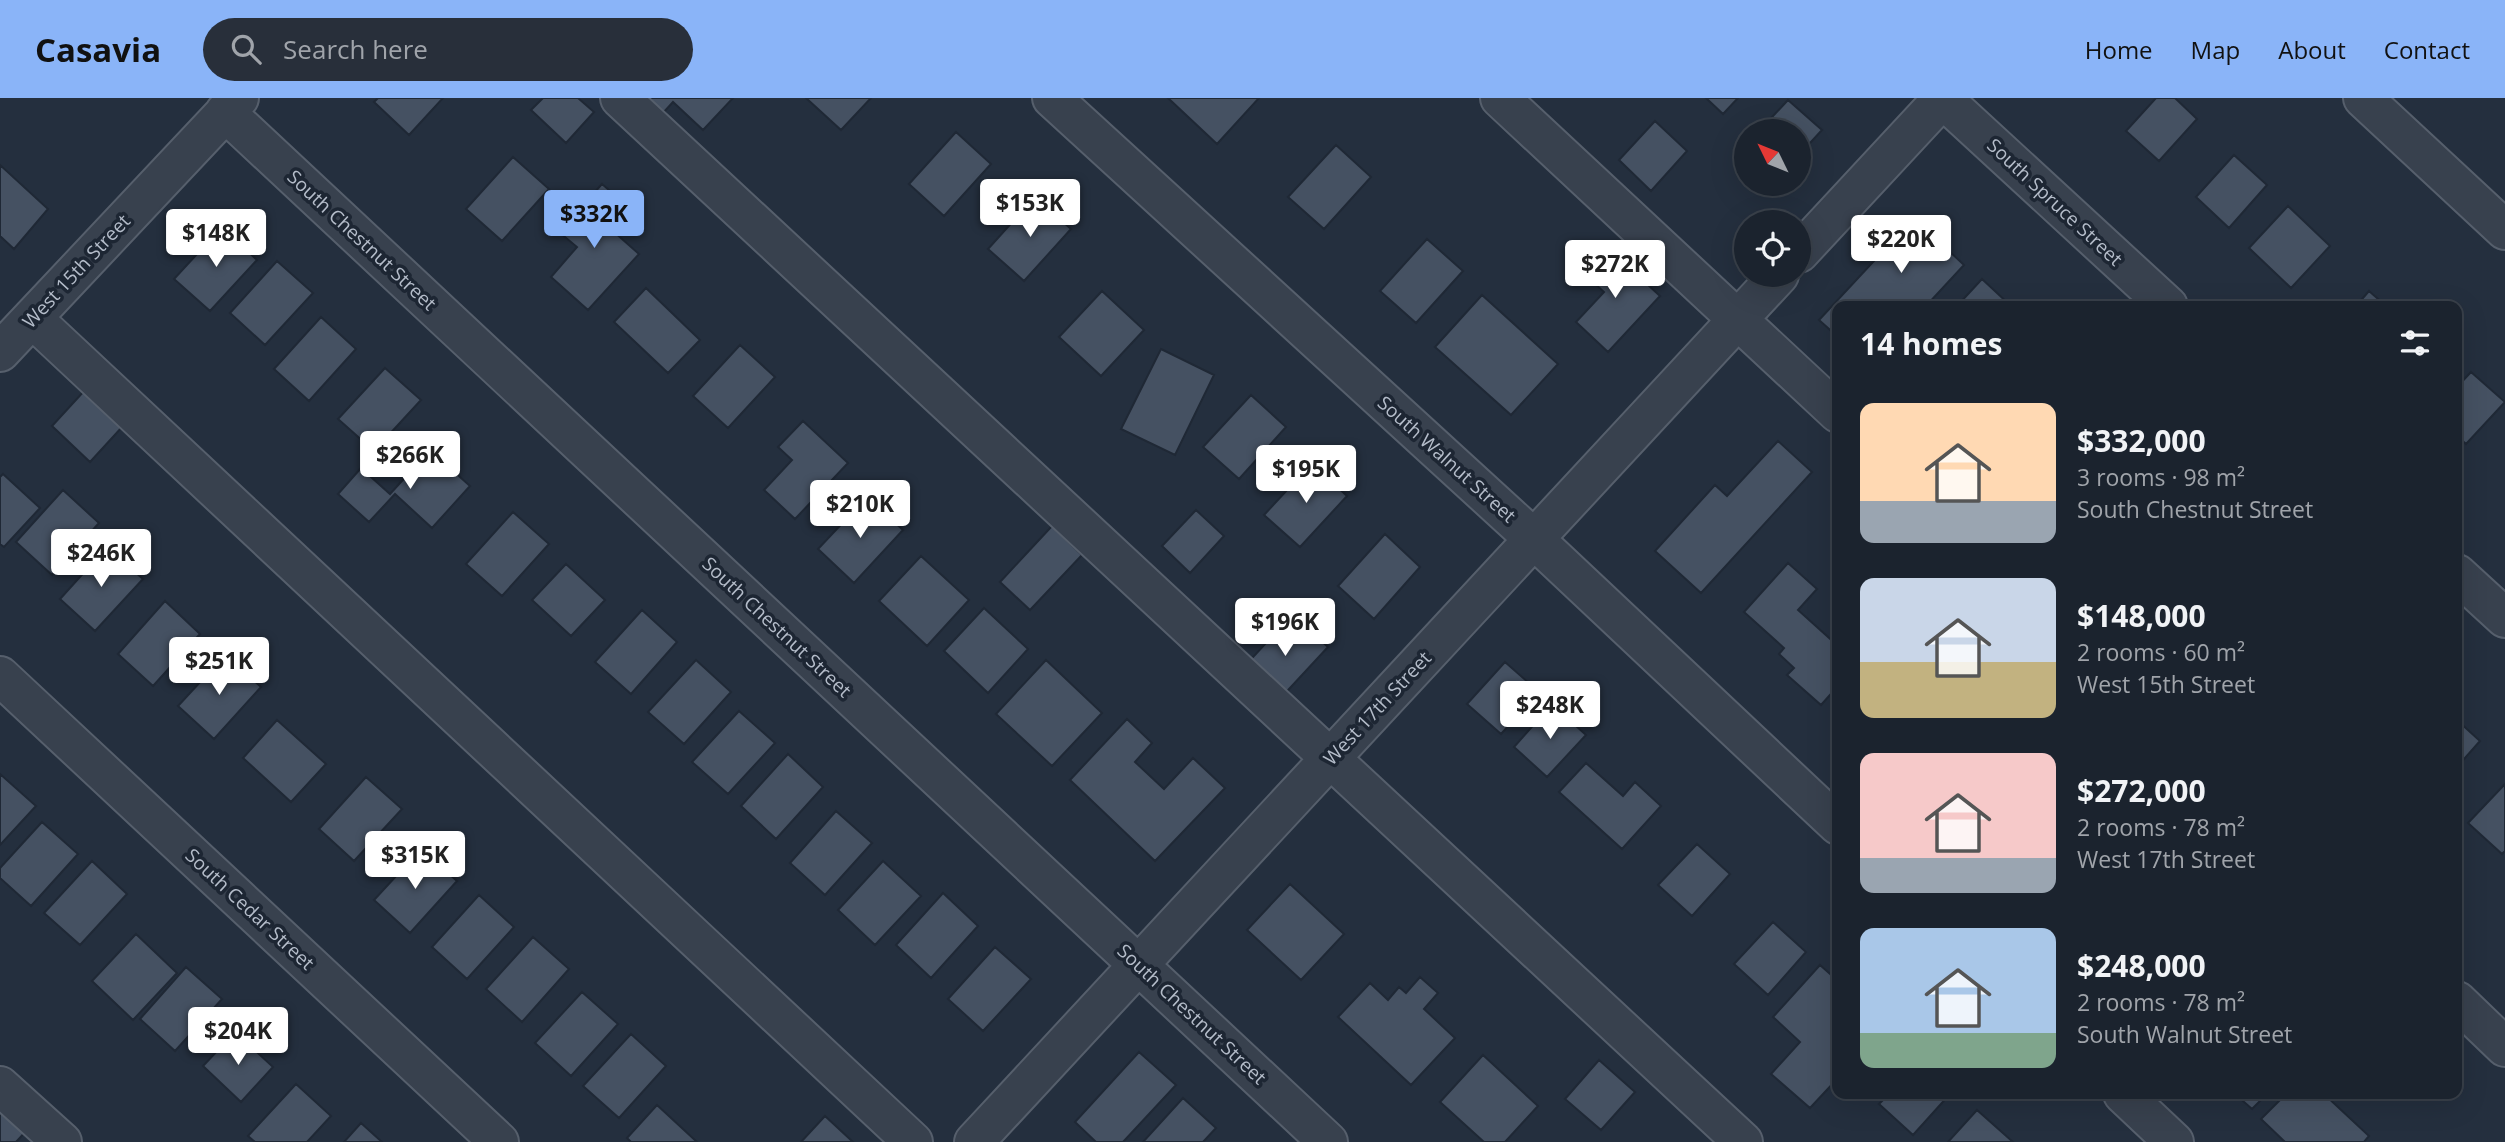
<!DOCTYPE html>
<html lang="en">
<head>
<meta charset="utf-8">
<style>
  body { margin:0; font-family:"Open Sans",sans-serif; background:#282f3a; color:#f1f3f6; height:100vh; display:flex; flex-direction:column; font-size:26px; white-space:nowrap }
  * { box-sizing:border-box; margin:0 }
  p { font-size:23px; color:#a0a4aa }
  .icon { flex:none; width:38px; height:38px; fill:none; stroke:currentColor; stroke-width:2; stroke-linecap:round; stroke-linejoin:round }
  .map { position:relative; flex:1; overflow:hidden }
  .side { position:absolute; left:1832px; top:203px; width:630px; height:798px; display:flex; flex-direction:column; background:#1b232e; border-radius:14px; box-shadow:0 7px 28px #0002,0 0 0 2px #39404a }
  .side>* { flex:none }
  .needle { width:46px; rotate:313deg }
  .tools { position:absolute; left:1734px; top:21px; display:grid; gap:14px }
  .tools a { display:grid; place-items:center; width:77px; height:77px; border-radius:50%; background:#1b232e; box-shadow:0 7px 28px #0002,0 0 0 2px #39404a; font-size:35px }
  .price { position:absolute; translate:-50% -60px; padding:0 16px; border-radius:7px; background:#fff; color:#222; font-size:23px; line-height:46px; filter:drop-shadow(0 2px 4px #0008) }
  .price::after { content:''; position:absolute; left:50%; top:42px; width:21px; height:16px; margin-left:-10px; background:inherit; clip-path:polygon(0 0,100% 0,50% 100%) }
  .price.active { background:#8ab4f8; color:#111 }
  ul { padding:0; list-style:none }
  li { display:flex; align-items:center; gap:21px; height:175px; padding:0 28px }
  li span { display:grid; place-items:center; flex:none; width:196px; height:140px; border-radius:14px; color:#555 }
  li>.icon { margin-inline-start:auto }
  span .icon { width:84px; height:84px; fill:#fffc; stroke-width:1 }
  li b { font-size:30px }
  h2 { display:flex; justify-content:space-between; align-items:center; height:84px; padding:0 28px; font-size:30px }
  header { display:flex; align-items:center; gap:42px; box-sizing:border-box; height:98px; padding:0 35px; background:#8ab4f8; color:#111 }
  header strong { font-size:33px }
  nav { display:flex; gap:38px; margin-inline-start:auto; font-size:24px }
  .search { width:490px; height:63px; background:#282f3a; display:flex; align-items:center; gap:18px; box-sizing:border-box; padding:0 24px; border-radius:38px; color:#a0a4aa; font-size:26px }
  .map>svg:first-child { display:block }
  .building { fill:#455162; stroke:#1f2835; stroke-width:2 }
  .lines { fill:none; stroke-linecap:round; stroke-linejoin:round }
  .minor-casing { stroke:#565f6c; stroke-width:42 }
  .minor { stroke:#38414e; stroke-width:38 }
  .labels { text-anchor:middle; dominant-baseline:central; stroke-width:7; stroke-linejoin:round; paint-order:stroke }
  .street-label { font-size:19px; fill:#b4bcc9; stroke:#1d2633 }
</style>
</head>
<body>
<header>
<strong>Casavia</strong>
<div class="search"><svg class="icon" aria-label="search" viewBox="0 0 24 24"><circle cx="10" cy="10" r="6"/><path d="M15 15l6 6"/></svg>Search here</div>
<nav><a>Home</a><a>Map</a><a>About</a><a>Contact</a></nav>
</header>
<div class="map">
<svg width="2505" height="1044" viewBox="0 0 2505 1044">
  <rect width="100%" height="100%" fill="#242f3e"/>
  <path class="building" d="M378,0h65l-34,37 -35,-33z
    M543,0h35l16,14 -28,31 -35,-33z
    M647,0h86l-30,32 -30,-28 -10,11z
    M806,0h65l-30,32z
    M1168,0h91l-42,46z
    M1706,0h32l-15,16z
    M2156,0h19l22,21 -38,42 -33,-30z
    M1788,2l34,30 -23,25v-24h-40z
    M1655,23l32,30 -36,40 -32,-31z
    M956,34l35,32 -47,52 -35,-32z
    M1336,47l35,32 -47,52 -36,-32z
    M2234,57l33,30 -38,43 -33,-31z
    M513,59l36,32 -47,52 -36,-32z
    M0,67l48,44 -34,40 -14,-13z
    M602,86l22,19 -19,21 34,30 -51,56 -37,-33 26,-30 -18,-15z
    M1035,99l36,32 -47,52 -36,-32z
    M2288,108l42,40 -39,42 -42,-40z
    M1914,120l50,47 -38,41h-88v31l-19,-17z
    M222,129l35,33 -47,51 -36,-32z
    M1427,141l36,32 -47,52 -36,-32z
    M1606,148l54,50 -52,56 -32,-30 28,-30 -22,-20z
    M277,163l36,32 -48,52 -35,-32z
    M1982,181l29,27h-54z
    M646,190l54,52 -32,33 -54,-51z
    M1102,193l42,39 -43,46 -42,-39z
    M2369,193l17,15h-30z
    M1482,197l76,69 -47,51 -76,-68z
    M321,219l35,32 -47,52 -35,-32z
    M740,247l35,32 -47,51 -35,-32z
    M1161,251l53,26 -39,80 -54,-26z
    M385,270l36,32 -47,51 -36,-32z
    M2471,274l34,30 -39,42 -9,-8v-49z
    M85,292l38,36 -33,36 -38,-36z
    M1251,297l35,32 -47,52 -36,-32z
    M803,323l45,42 -53,56 -31,-29 28,-30 -14,-13z
    M1778,343l34,31 -111,121 -46,-42 60,-66 12,11z
    M430,352l40,36 -38,42 -37,-34 -26,28 -31,-28 23,-26 29,26z
    M1312,365l35,33 -47,51 -36,-32z
    M3,376l37,34 -36,39 -4,-3v-67z
    M63,392l36,33 -47,52 -36,-33z
    M867,399l36,33 -49,53 -36,-34z
    M1196,412l28,26 -34,37 -28,-27z
    M513,414l36,32 -47,52 -36,-32z
    M1052,428l30,29 -52,55 -30,-28z
    M1385,436l35,33 -46,52 -36,-33z
    M107,449l36,32 -48,52 -35,-32z
    M921,458l48,44 -42,46 -48,-45z
    M1788,465l29,26 -19,21 40,36v40l-17,19 -34,-30 7,-7 -15,-14 5,-6 -40,-36z
    M566,466l39,36 -34,36 -39,-36z
    M165,503l35,33 -47,52 -35,-32z
    M984,510l44,41 -40,44 -44,-42z
    M642,512l35,32 -46,52 -36,-32z
    M1292,517l36,32 -51,55 -35,-33z
    M225,557l36,32 -47,52 -36,-33z
    M696,562l35,32 -47,52 -36,-32z
    M1046,562l56,53 -50,53 -56,-52z
    M1505,564l34,30 -38,42 -34,-30z
    M1552,606l34,31 -39,42 -33,-30z
    M739,613l36,32 -47,51 -36,-32z
    M1127,621l25,24 -17,19 29,27 29,-31 32,30 -70,73 -85,-81z
    M277,622l49,44 -35,38 -48,-44z
    M2457,622l23,21 -23,26z
    M788,656l35,33 -47,52 -35,-33z
    M1586,665l37,33 12,-14 26,24 -39,43 -63,-57z
    M0,676l36,32 -36,39z
    M366,679l36,32 -48,52 -35,-32z
    M2505,686v67l-3,3 -34,-31z
    M836,713l36,32 -47,52 -35,-32z
    M42,724l36,32 -47,52 -31,-28v-10z
    M1697,746l33,30 -38,42 -34,-31z
    M421,751l36,32 -47,52 -36,-33z
    M92,763l35,33 -47,51 -36,-32z
    M883,763l38,35 -46,49 -37,-35z
    M1290,786l54,50 -43,46 -54,-50z
    M943,795l35,33 -47,52 -35,-33z
    M479,797l35,32 -47,52 -35,-32z
    M1773,824l33,30 -38,43 -34,-31z
    M136,836l41,39 -44,47 -41,-39z
    M533,839l36,32 -47,53 -36,-33z
    M995,849l36,32 -48,52 -35,-32z
    M1820,867l18,16v97l-28,30 -39,-34 29,-32 -27,-25z
    M186,869l36,32 -47,52 -35,-32z
    M1420,879l18,16 -14,16 31,29 -44,47 -73,-68 32,-34 18,17 11,-13 7,6z
    M582,894l36,32 -47,52 -36,-33z
    M235,934l38,35 -32,35 -38,-36z
    M631,936l35,32 -47,52 -36,-32z
    M1139,954l37,33 -53,57h-27l-21,-20z
    M1483,957l55,51 -33,36h-21l-44,-40z
    M1599,962l36,32 -34,38 -36,-31z
    M296,986l35,32 -24,26h-52l-7,-6z
    M1889,996h61l-37,41 -34,-31z
    M2235,996h32l-15,15z
    M2286,996h38l45,42 -5,6h-79l-24,-23z
    M1183,1000l33,30 -13,14h-60z
    M657,1007l40,37h-66l-4,-4z
    M0,1011l29,19 -13,14h-16z
    M1977,1012l36,32h-65z
    M825,1018l28,26h-52z
    M361,1025l21,19h-38z"/>
  <g class="lines">
    <defs>
      <path id="minor" d="M620,0l1123,1044
        M1052,0l482,441 304,286
        M1500,0l338,315
        M1942,0l226,208
        M2363,0l142,132
        M225,14l1103,1030
        M1799,155l144,-155
        M32,220l881,824
        M0,254l239,-254
        M2457,476l48,44
        M0,578l499,466
        M2457,903l48,46
        M0,988l62,56
        M2123,996l51,48
        M974,1044l805,-867"/>
    </defs>
    <use href="#minor" class="minor-casing"/>
    <use href="#minor" class="minor"/>
  </g>
  <g class="labels">
    <g class="street-label">
      <text transform="translate(2055 104) rotate(43)">South Spruce Street</text>
      <text transform="translate(362 142) rotate(43)">South Chestnut Street</text>
      <text transform="translate(76 173) rotate(-47)">West 15th Street</text>
      <text transform="translate(1447 361) rotate(42)">South Walnut Street</text>
      <text transform="translate(777 529) rotate(43)">South Chestnut Street</text>
      <text transform="translate(1377 610) rotate(-47)">West 17th Street</text>
      <text transform="translate(250 811) rotate(43)">South Cedar Street</text>
      <text transform="translate(1192 916) rotate(43)">South Chestnut Street</text>
    </g>
  </g>
</svg>
<div class="tools">
<a><svg class="needle" viewBox="-14 -14 28 28"><path d="M0-13l5 13h-10z" fill="#e53935"/><path d="M0 13l5-13h-10z" fill="#a0a4aa"/></svg></a>
<a><svg class="icon" aria-label="locate" viewBox="0 0 24 24"><circle cx="12" cy="12" r="6"/><path d="M12 2v4M12 18v4M2 12h4M18 12h4"/></svg></a>
</div>
<b class="price" style="left:1030px;top:141px">$153K</b>
<b class="price active" style="left:594px;top:152px">$332K</b>
<b class="price" style="left:216px;top:171px">$148K</b>
<b class="price" style="left:1901px;top:177px">$220K</b>
<b class="price" style="left:1615px;top:202px">$272K</b>
<b class="price" style="left:410px;top:393px">$266K</b>
<b class="price" style="left:1306px;top:407px">$195K</b>
<b class="price" style="left:860px;top:442px">$210K</b>
<b class="price" style="left:101px;top:491px">$246K</b>
<b class="price" style="left:1285px;top:560px">$196K</b>
<b class="price" style="left:219px;top:599px">$251K</b>
<b class="price" style="left:1550px;top:643px">$248K</b>
<b class="price" style="left:415px;top:793px">$315K</b>
<b class="price" style="left:238px;top:969px">$204K</b>
<section class="side">
<h2>14 homes<svg class="icon" aria-label="filters" viewBox="0 0 24 24"><path d="M4 7h16M4 17h16"/><circle cx="9" cy="7" r="2"/><circle cx="15" cy="17" r="2"/></svg></h2>
<ul>
<li><span style="background:linear-gradient(#ffd9b3 70%,#9aa5b1 0)"><svg class="icon" aria-label="home" viewBox="0 0 24 24"><path d="M3 11l9-7 9 7M6 9v11h12V9"/></svg></span><div><b>$332,000</b><p>3 rooms · 98 m²</p><p>South Chestnut Street</p></div></li>
<li><span style="background:linear-gradient(#c9d6e8 60%,#c2b280 0)"><svg class="icon" aria-label="home" viewBox="0 0 24 24"><path d="M3 11l9-7 9 7M6 9v11h12V9"/></svg></span><div><b>$148,000</b><p>2 rooms · 60 m²</p><p>West 15th Street</p></div></li>
<li><span style="background:linear-gradient(#f6c9c9 75%,#9aa5b1 0)"><svg class="icon" aria-label="home" viewBox="0 0 24 24"><path d="M3 11l9-7 9 7M6 9v11h12V9"/></svg></span><div><b>$272,000</b><p>2 rooms · 78 m²</p><p>West 17th Street</p></div></li>
<li><span style="background:linear-gradient(#a9c7e8 75%,#7fa58c 0)"><svg class="icon" aria-label="home" viewBox="0 0 24 24"><path d="M3 11l9-7 9 7M6 9v11h12V9"/></svg></span><div><b>$248,000</b><p>2 rooms · 78 m²</p><p>South Walnut Street</p></div></li>
</ul>
</section>
</div>
</body>
</html>
